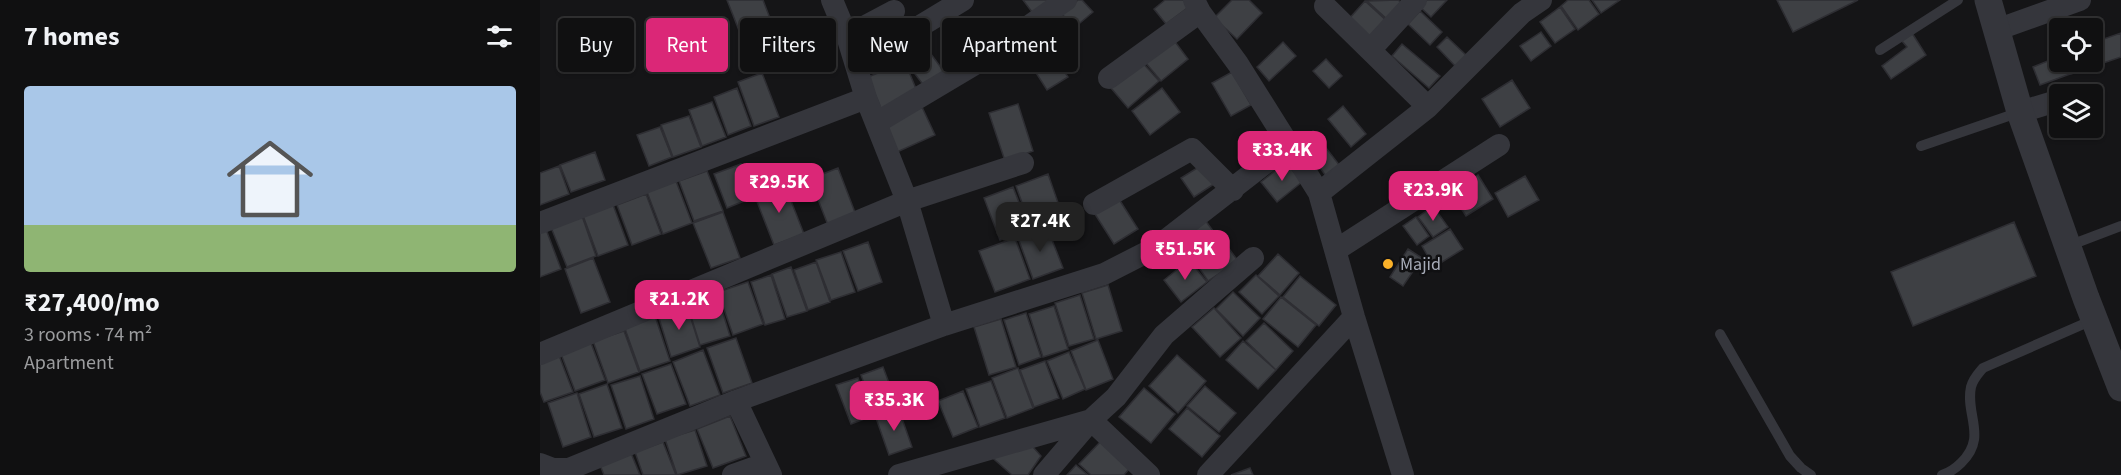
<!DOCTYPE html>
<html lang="en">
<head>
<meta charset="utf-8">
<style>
  body { margin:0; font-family:"Source Sans 3",sans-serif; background:#1e1e1f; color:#f1f3f6; height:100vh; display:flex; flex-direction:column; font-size:22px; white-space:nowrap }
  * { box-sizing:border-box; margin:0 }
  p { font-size:20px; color:#9c9d9f }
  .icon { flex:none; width:33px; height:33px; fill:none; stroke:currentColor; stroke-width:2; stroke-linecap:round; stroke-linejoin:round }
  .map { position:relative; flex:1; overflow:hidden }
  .panel { display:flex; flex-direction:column; background:#101011; width:540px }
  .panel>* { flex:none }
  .banner { position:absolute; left:18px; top:18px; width:570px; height:54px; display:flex; gap:12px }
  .tools { position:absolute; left:1509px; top:18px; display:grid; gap:12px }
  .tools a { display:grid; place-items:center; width:54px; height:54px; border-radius:6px; background:#101011; box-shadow:0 2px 4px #0004,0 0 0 2px #303031; font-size:30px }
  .price { position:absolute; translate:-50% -51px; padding:0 14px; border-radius:12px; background:#db2777; color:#fff; font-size:20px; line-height:39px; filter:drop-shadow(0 2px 3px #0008) }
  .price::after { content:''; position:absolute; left:50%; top:36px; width:18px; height:14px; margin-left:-9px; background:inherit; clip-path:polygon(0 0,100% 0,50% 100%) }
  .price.current { background:#222; color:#fff }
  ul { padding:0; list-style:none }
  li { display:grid; align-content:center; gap:12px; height:318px; padding:0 24px }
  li+li { border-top:2px solid #303031 }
  li span { display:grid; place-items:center; height:186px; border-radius:6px; color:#555 }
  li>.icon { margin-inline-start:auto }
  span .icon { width:108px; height:108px; fill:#fffc; stroke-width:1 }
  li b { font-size:26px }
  h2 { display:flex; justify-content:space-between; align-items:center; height:72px; padding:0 24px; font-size:26px }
  .tag { padding:0 21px; border-radius:6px; background:#101011; box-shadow:0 2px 4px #0004,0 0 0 2px #303031; font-size:21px; line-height:54px }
  .tag.current { background:#db2777; color:#fff }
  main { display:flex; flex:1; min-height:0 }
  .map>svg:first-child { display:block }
  .building { fill:#3e4044; stroke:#2e2e33; stroke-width:1.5 }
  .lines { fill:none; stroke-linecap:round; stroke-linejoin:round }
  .service { stroke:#35363c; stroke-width:10 }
  .minor { stroke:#35363c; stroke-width:22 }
  .tertiary { stroke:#35363c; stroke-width:27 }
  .poi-dot { fill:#fab129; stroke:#101012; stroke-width:2 }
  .labels { text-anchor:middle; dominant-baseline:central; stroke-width:5; stroke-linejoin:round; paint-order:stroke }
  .poi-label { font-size:18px; fill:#a6abb7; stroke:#101012; text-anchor:start }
</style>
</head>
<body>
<main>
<section class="panel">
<h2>7 homes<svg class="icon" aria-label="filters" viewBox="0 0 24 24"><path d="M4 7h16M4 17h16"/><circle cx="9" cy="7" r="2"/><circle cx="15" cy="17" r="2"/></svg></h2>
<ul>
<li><span style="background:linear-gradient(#a9c7e8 75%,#8fb573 0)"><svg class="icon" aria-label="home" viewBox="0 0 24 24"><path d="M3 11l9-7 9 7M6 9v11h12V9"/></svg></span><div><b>₹27,400/mo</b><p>3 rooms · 74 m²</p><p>Apartment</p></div></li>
</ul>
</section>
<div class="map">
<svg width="1581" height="475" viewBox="0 0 1581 475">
  <rect width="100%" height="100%" fill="#151517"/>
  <path class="building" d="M187,0h36l8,21 -31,12z
    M483,0h34l-22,16z
    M538,0h4l11,12 -19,16 -12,-14z
    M625,0h20l5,6 -24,18 -12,-15z
    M692,0h17l13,13 -25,26 -23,-21z
    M858,0l6,5 -15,16 -22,-20z
    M887,0h20l-16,17 -11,-10z
    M1028,0h21l10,14 -21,16 -17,-24z
    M1052,0h28l-19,13z
    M1237,0h81l-65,32z
    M825,1l23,21 -19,20 -22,-21z
    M1020,7l15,22 -20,14 -15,-21z
    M880,11l22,21 -12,13 -22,-21z
    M1001,32l10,14 -20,15 -11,-15z
    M1372,33l14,22 -35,24 -9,-13 25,-19 -5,-6z
    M1581,33v24l-50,17 -4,-12h25v-19z
    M907,37l20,19 -11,11 -19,-20z
    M633,39l15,20 -27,22 -16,-19z
    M382,42l26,35 -20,14 -26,-34z
    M743,42l13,14 -27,25 -12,-14z
    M862,44l38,32 -11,12 -37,-32z
    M513,54l15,23 -21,13 -14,-22z
    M1520,56v6h5l5,12 -30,11 -7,-18z
    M786,59l16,17 -13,12 -16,-17z
    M601,61l18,20 -31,27 -17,-20z
    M365,62l14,34 -37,15 -14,-34z
    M692,72l19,33 -20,11 -19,-33z
    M222,73l17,44 -25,9 -16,-44z
    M972,80l18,28 -30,19 -18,-28z
    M197,88l14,38 -23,9 -14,-38z
    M622,88l18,24 -30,23 -18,-24z
    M172,102l14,35 -24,9 -13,-36z
    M478,104l15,47 -28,10 -16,-48z
    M803,106l23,28 -15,13 -23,-28z
    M382,107l13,28 -38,17 -13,-28z
    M149,116l12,31 -28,10 -12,-32z
    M120,127l12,30 -23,9 -12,-31z
    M773,131l27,35 -14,10 -26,-35z
    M55,152l10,28 -34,12 -11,-27z
    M746,162l16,20 -25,20 -16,-20z
    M201,164l13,33 -27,11 -13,-34z
    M662,165l12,19 -20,13 -13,-19z
    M19,166l10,28 -29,11v-32z
    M298,168l18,47 -28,10 -18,-46z
    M167,171l16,40 -29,10 -15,-40z
    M508,174l15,43 -32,11 -15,-42z
    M938,175l15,24 -27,17 -15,-23z
    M985,176l14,24 -31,17 -13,-24z
    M136,181l16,42 -29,11 -16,-42z
    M244,183l20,51 -30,11 -20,-51z
    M473,187l16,41 -29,12 -16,-42z
    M106,194l15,40 -29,11 -15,-40z
    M577,196l21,33 -24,15 -21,-33z
    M72,202l16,43 -30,11 -16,-43z
    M893,206l15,21 -15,10 -15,-20z
    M183,212l17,46 -29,10 -18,-45z
    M41,213l15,43 -29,11 -17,-42z
    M876,217l13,19 -12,9 -14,-19z
    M665,220l14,19 -11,8 -14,-18z
    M1474,222l22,54 -123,50 -22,-54z
    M4,224l17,45 -21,8v-52z
    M507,227l16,41 -30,11 -15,-41z
    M910,229l13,20 -29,18 -12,-21z
    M475,238l15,41 -35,13 -16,-41z
    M682,239l16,22 -30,20 -15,-22z
    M328,242l14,40 -24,9 -15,-40z
    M868,249l14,9 -19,28 -13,-9z
    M301,252l14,40 -24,8 -15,-40z
    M738,254l21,19 -19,22 -22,-19z
    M53,258l17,44 -29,11 -16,-44z
    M649,260l18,22 -26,20 -17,-22z
    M276,262l14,40 -22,8 -14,-40z
    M251,267l16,44 -20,6 -15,-43z
    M231,275l14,44 -20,6 -14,-43z
    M716,275l23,21 -17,18 -23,-22z
    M760,276l36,29 -17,21 -36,-29z
    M208,282l15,42 -30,11 -15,-43z
    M568,285l14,46 -26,8 -14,-46z
    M693,292l27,26 -17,18 -27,-27z
    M177,294l13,42 -30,9 -13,-41z
    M540,295l14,44 -25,7 -14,-43z
    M741,297l35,28 -18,22 -35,-28z
    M147,306l13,41 -29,10 -13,-42z
    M514,306l14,43 -25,8 -14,-43z
    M674,308l27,30 -21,19 -28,-30z
    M486,313l15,44 -22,8 -15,-45z
    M115,316l15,45 -30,10 -16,-45z
    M461,319l15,48 -27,8 -15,-48z
    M724,323l29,28 -17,19 -30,-29z
    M84,331l15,41 -31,11 -15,-42z
    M196,338l16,45 -29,10 -16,-45z
    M558,340l15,39 -27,11 -15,-39z
    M703,341l33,29 -18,19 -32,-29z
    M51,343l14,37 -30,11 -14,-37z
    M17,350l16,42 -29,10 -4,-10v-36z
    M163,350l17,45 -30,11 -17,-44z
    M529,352l16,37 -22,10 -16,-38z
    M637,355l29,26 -28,32 -29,-27z
    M505,361l14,37 -25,9 -14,-37z
    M131,364l15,40 -29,10 -15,-40z
    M343,367l15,40 -22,8 -15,-40z
    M478,368l15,40 -26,10 -15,-40z
    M100,376l14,43 -28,10 -15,-44z
    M318,378l14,38 -21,8 -15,-39z
    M451,381l14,37 -25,9 -14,-38z
    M67,384l15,44 -28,9 -15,-43z
    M665,386l31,27 -17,19 -32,-26z
    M604,388l31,26 -24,29 -32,-26z
    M423,391l15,36 -25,10 -15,-36z
    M37,393l14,44 -28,10 -15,-44z
    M647,408l33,28 -18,21 -33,-28z
    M359,410l13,37 -23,8 -13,-37z
    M190,416l16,40 -33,12 -16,-39z
    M155,430l12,36 -30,9 -12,-36z
    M486,439l15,17 -13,19h-16l-25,-22z
    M561,441l29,27 -6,7h-33l-12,-11z
    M123,442l13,33h-33l-8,-23z
    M91,453l9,22h-36l-4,-10z
    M536,465l12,10h-21z
    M710,468l3,7h-22z"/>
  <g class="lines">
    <path class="service" d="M1340,50l78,-50
      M1381,146l99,-34
      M1528,246l53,-20
      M1180,334l70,122 11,12 10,7
      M1402,475c9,-3 13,-6 19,-12 27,-26 4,-48 10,-76 2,-8 7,-13 12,-19l112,-49"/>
    <path class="minor" d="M292,0l15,36 19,62 41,103 37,124
      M654,0l6,12 38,52 81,129 109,-86 94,-94 19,-13
      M785,6l103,101
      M377,28l46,-28
      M1456,30l84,-30
      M307,36l47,-25
      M831,49l45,-49
      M569,78l91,-66
      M1480,112l40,-12
      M336,123l99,-59 91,-64
      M779,193l35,124 49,158
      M554,204l98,-55 41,41
      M0,223l326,-125
      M796,250l163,-105
      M0,354l367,-153 116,-38
      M196,401l35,74
      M0,464l13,5h16l167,-68 208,-76 160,-51 53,-27 133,-103
      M193,475l31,-11
      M359,475l192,-55 58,55
      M504,475l47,-55 25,-23 48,-62 89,-77
      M668,475l146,-158"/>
    <path class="tertiary" d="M1448,0l32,112 66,186 35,90"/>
  </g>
  <circle class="poi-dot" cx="848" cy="264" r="6"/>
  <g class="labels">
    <g class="poi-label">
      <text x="860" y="264">Majid</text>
    </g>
  </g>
</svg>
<div class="tools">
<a><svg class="icon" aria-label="locate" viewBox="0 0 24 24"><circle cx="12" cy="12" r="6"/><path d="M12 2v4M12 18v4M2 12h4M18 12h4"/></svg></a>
<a><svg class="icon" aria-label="layers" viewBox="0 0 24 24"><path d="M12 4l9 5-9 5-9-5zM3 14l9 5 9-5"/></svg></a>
</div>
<b class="price" style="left:742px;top:182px">₹33.4K</b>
<b class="price" style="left:239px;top:214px">₹29.5K</b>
<b class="price" style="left:893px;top:222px">₹23.9K</b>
<b class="price current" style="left:500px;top:253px">₹27.4K</b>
<b class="price" style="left:645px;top:281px">₹51.5K</b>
<b class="price" style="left:139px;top:331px">₹21.2K</b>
<b class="price" style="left:354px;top:432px">₹35.3K</b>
<div class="banner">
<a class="tag">Buy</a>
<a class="tag current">Rent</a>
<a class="tag">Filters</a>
<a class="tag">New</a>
<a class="tag">Apartment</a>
</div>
</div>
</main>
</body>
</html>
